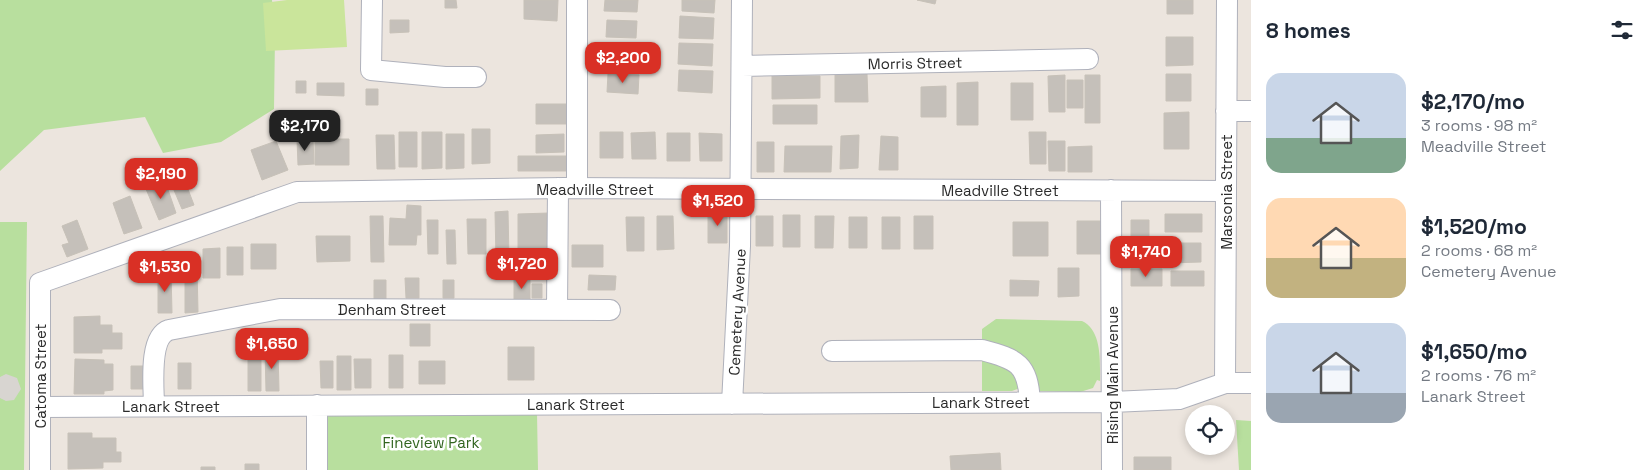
<!DOCTYPE html>
<html lang="en">
<head>
<meta charset="utf-8">
<style>
  body { margin:0; font-family:"Space Grotesk",sans-serif; background:#f6f6f7; color:#1f2937; height:100vh; display:flex; flex-direction:column; font-size:19px; white-space:nowrap }
  * { box-sizing:border-box; margin:0 }
  p { font-size:16px; color:#747a83 }
  .icon { flex:none; width:28px; height:28px; fill:none; stroke:currentColor; stroke-width:2; stroke-linecap:round; stroke-linejoin:round }
  .map { position:relative; flex:1; overflow:hidden }
  .drawer { display:flex; flex-direction:column; background:#fff; width:400px }
  .drawer>* { flex:none }
  .fabs { position:absolute; left:1185px; top:405px; display:grid; gap:10px }
  .fabs a { display:grid; place-items:center; width:50px; height:50px; border-radius:50%; background:#fff; box-shadow:0 2px 8px #0003; font-size:25px }
  .price { position:absolute; translate:-50% -42px; padding:0 11px; border-radius:10px; background:#d93025; color:#fff; font-size:16px; line-height:32px; filter:drop-shadow(0 1px 2px #0008) }
  .price::after { content:''; position:absolute; left:50%; top:30px; width:15px; height:11px; margin-left:-8px; background:inherit; clip-path:polygon(0 0,100% 0,50% 100%) }
  .price.active { background:#222; color:#fff }
  ul { padding:0; list-style:none }
  li { display:flex; align-items:center; gap:15px; height:125px; padding:0 15px }
  li span { display:grid; place-items:center; flex:none; width:140px; height:100px; border-radius:15px; color:#555 }
  li>.icon { margin-inline-start:auto }
  span .icon { width:60px; height:60px; fill:#fffc; stroke-width:1 }
  li b { font-size:21px }
  h2 { display:flex; justify-content:space-between; align-items:center; height:60px; padding:0 15px; font-size:21px }
  main { display:flex; flex:1; min-height:0 }
  .map>svg:first-child { display:block }
  .green { fill:#b8df9e }
  .pitch { fill:#cae59b }
  .plaza { fill:#d8d5d1 }
  .building { fill:#c5c0ba; stroke:#c7c1b8 }
  .lines { fill:none; stroke-linecap:round; stroke-linejoin:round }
  .minor-casing { stroke:#afb1bb; stroke-width:22 }
  .minor { stroke:#fff; stroke-width:20 }
  .labels { text-anchor:middle; dominant-baseline:central; stroke-width:5; stroke-linejoin:round; paint-order:stroke }
  .street-label { font-size:15px; fill:#2b2b2b; stroke:#fff }
  .park-label { font-size:15px; fill:#31641f; stroke:#fff }
</style>
</head>
<body>
<main>
<div class="map">
<svg width="1251" height="470" viewBox="0 0 1251 470">
  <rect width="100%" height="100%" fill="#ece5de"/>
  <path class="green" d="M0,0h272l3,36 -1,73 -53,33 -58,11 -18,-36 -101,13 -44,41z
    M0,222h27l-3,248h-24z
    M996,319l86,2c20,9 18,40 18,60l-3,-1 -4,8 -13,4 -40,-1 -4,-14 -54,-32v-16z
    M982,355l32,15 6,18 -8,3h-30z
    M537,413l1,57h-214v-56z
    M1236,420l15,1v49h-12z"/>
  <path class="pitch" d="M287,0h57l3,47 -81,4 -3,-48z"/>
  <path class="plaza" d="M6,374l11,4 4,11 -7,11 -8,1 -6,-3v-21z"/>
  <path class="building" d="M445,0h11l1,8h-12z
    M524,0h34l-1,21 -33,-2z
    M605,0h33l-1,12 -33,-1z
    M682,0h33l-1,13 -32,-2z
    M917,0h19l-1,4z
    M1167,0h26v14h-26z
    M680,16l34,2 -1,21 -34,-1z
    M390,20h19v12l-19,1z
    M607,20l30,1 -1,17 -30,-1z
    M1166,37h27v28l-27,1z
    M679,43l34,1 -1,22 -34,-2z
    M605,44l32,2 -1,19 -32,-1z
    M679,70l34,1 -1,22 -34,-2z
    M608,74l31,1 -1,19 -31,-2z
    M867,74l1,28h-33v-27z
    M1166,74h25v27h-25z
    M1065,75v37h-16l-1,-36z
    M1085,75h15v48h-15z
    M772,76h48v22l-48,1z
    M1067,80h16v28h-16z
    M296,81h10v12h-10z
    M978,82v43h-21v-42z
    M317,83h27v13l-27,-1z
    M1011,83h22v37h-22z
    M946,86v31h-25v-30z
    M366,89h12v16h-12z
    M536,104h32v20h-32z
    M773,105h44v19h-44z
    M1189,112v37h-25v-36z
    M472,129h18v34l-18,1z
    M399,132h18v35h-18z
    M422,132h20v36l-20,1z
    M600,132h23v26h-23z
    M655,132l1,27h-24l-1,-26z
    M1029,132h17v32h-16z
    M667,133h23v28h-23z
    M699,133l23,1v27h-22z
    M446,134h18v34l-18,1z
    M564,134v18l-28,1v-18z
    M376,135h18l1,34h-18z
    M859,135l-1,33 -18,1 1,-33z
    M881,136l17,1v33h-19z
    M297,139h16l1,25 -16,1z
    M315,139h34v26h-34z
    M276,141l12,29 -26,10 -11,-30z
    M1048,141h17v30h-16z
    M757,142h17v30h-17z
    M785,146h47l-1,26h-47z
    M1092,146v26h-24v-25z
    M518,156h48l1,15h-49z
    M181,171l13,34 -12,4 -14,-33z
    M165,181l11,32 -17,7 -13,-31z
    M130,196l12,32 -18,6 -11,-31z
    M407,205l14,1v29h-4l-1,10h-27l1,-27 16,1z
    M708,210h19v33h-19z
    M508,211l1,47 -13,1 -1,-47z
    M549,213v37h-31v-36z
    M1165,214h37v18h-37z
    M783,215h17v32h-17z
    M370,216h13l1,46h-13z
    M657,216h16l1,33 -17,1z
    M756,216h17v30h-17z
    M815,216h19l-1,32h-18z
    M914,216h19v33h-19z
    M626,217h18v34h-17z
    M849,217h18v31h-18z
    M882,217h18v32h-18z
    M467,219h19v35h-18z
    M77,220l11,29 -21,8 -5,-12 7,-2 -7,-17z
    M427,220h11v34h-10z
    M1131,220h18v19h-18z
    M1077,221h25v33h-25z
    M1013,222h35v34h-35z
    M446,230h9l1,34h-9z
    M316,236h34v25l-33,1z
    M1169,243h32v19l-32,1z
    M251,244h25v25h-25z
    M572,245h31v22h-31z
    M227,247h16v28h-16z
    M220,248v30h-17v-29z
    M197,268l1,44 -13,1v-44z
    M1058,268h21v28l-21,1z
    M1131,269h31v17h-31z
    M1171,271h33v15h-33z
    M158,272h13l1,41h-14z
    M589,275l27,1 -1,14h-27z
    M405,278h14v20h-13z
    M374,280h12v20h-12z
    M443,280h11v18h-11z
    M514,280h16v19h-16z
    M1010,280l29,1 -1,15h-28z
    M532,284h10v14h-10z
    M100,316v9h12v8h10v16h-20v4h-28v-36z
    M410,324h20v22h-20z
    M508,347h26v33h-26z
    M265,350h13l1,41h-13z
    M389,355h14v33h-14z
    M337,356h14v34h-14z
    M248,358h13v33h-13z
    M75,359l29,1v4h9v26l-9,1v3h-30z
    M354,359h17v29h-16z
    M320,361h13v27h-12z
    M419,361h26v23h-26z
    M178,363h13v26h-13z
    M131,366h16v23h-16z
    M68,433h24v5h24v14h5v10h-18v6l-35,1z
    M1000,453l1,17h-50l-1,-14z
    M1134,457h37v13h-37z
    M245,464h14v6h-14z
    M201,467h14v3h-14z"/>
  <g class="lines">
    <defs>
      <path id="minor" d="M372,0l-1,70 74,7h31
        M742,66l346,-7
        M1226,111h25
        M577,188v-188
        M1111,190l1,280
        M557,310l1,-122
        M832,351l150,-1c35,9 46,14 48,52
        M1225,383l2,-383
        M732,404l8,-158 2,-246
        M317,405v65
        M154,406c0,-18 -6,-69 15,-76l111,-21 330,1
        M40,407l1072,-5 67,-3 46,-16h26
        M40,470v-187l257,-91 268,-4 661,3"/>
    </defs>
    <use href="#minor" class="minor-casing"/>
    <use href="#minor" class="minor"/>
  </g>
  <g class="labels">
    <g class="street-label">
      <text transform="translate(915 63) rotate(-1)">Morris Street</text>
      <text x="595" y="189">Meadville Street</text>
      <text x="1000" y="190">Meadville Street</text>
      <text transform="translate(1226 192) rotate(-90)">Marsonia Street</text>
      <text x="392" y="309">Denham Street</text>
      <text transform="translate(737 312) rotate(-87)">Cemetery Avenue</text>
      <text transform="translate(1112 375) rotate(-90)">Rising Main Avenue</text>
      <text transform="translate(40 376) rotate(-90)">Catoma Street</text>
      <text x="981" y="402">Lanark Street</text>
      <text x="576" y="404">Lanark Street</text>
      <text x="171" y="406">Lanark Street</text>
    </g>
    <g class="park-label">
      <text x="431" y="442">Fineview Park</text>
    </g>
  </g>
</svg>
<div class="fabs">
<a><svg class="icon" aria-label="locate" viewBox="0 0 24 24"><circle cx="12" cy="12" r="6"/><path d="M12 2v4M12 18v4M2 12h4M18 12h4"/></svg></a>
</div>
<b class="price" style="left:623px;top:84px">$2,200</b>
<b class="price active" style="left:305px;top:152px">$2,170</b>
<b class="price" style="left:161px;top:200px">$2,190</b>
<b class="price" style="left:718px;top:227px">$1,520</b>
<b class="price" style="left:1146px;top:278px">$1,740</b>
<b class="price" style="left:522px;top:290px">$1,720</b>
<b class="price" style="left:165px;top:293px">$1,530</b>
<b class="price" style="left:272px;top:370px">$1,650</b>
</div>
<section class="drawer">
<h2>8 homes<svg class="icon" aria-label="filters" viewBox="0 0 24 24"><path d="M4 7h16M4 17h16"/><circle cx="9" cy="7" r="2"/><circle cx="15" cy="17" r="2"/></svg></h2>
<ul>
<li><span style="background:linear-gradient(#c9d6e8 65%,#7fa58c 0)"><svg class="icon" aria-label="home" viewBox="0 0 24 24"><path d="M3 11l9-7 9 7M6 9v11h12V9"/></svg></span><div><b>$2,170/mo</b><p>3 rooms · 98 m²</p><p>Meadville Street</p></div></li>
<li><span style="background:linear-gradient(#ffd9b3 60%,#c2b280 0)"><svg class="icon" aria-label="home" viewBox="0 0 24 24"><path d="M3 11l9-7 9 7M6 9v11h12V9"/></svg></span><div><b>$1,520/mo</b><p>2 rooms · 68 m²</p><p>Cemetery Avenue</p></div></li>
<li><span style="background:linear-gradient(#c9d6e8 70%,#9aa5b1 0)"><svg class="icon" aria-label="home" viewBox="0 0 24 24"><path d="M3 11l9-7 9 7M6 9v11h12V9"/></svg></span><div><b>$1,650/mo</b><p>2 rooms · 76 m²</p><p>Lanark Street</p></div></li>
</ul>
</section>
</main>
</body>
</html>
